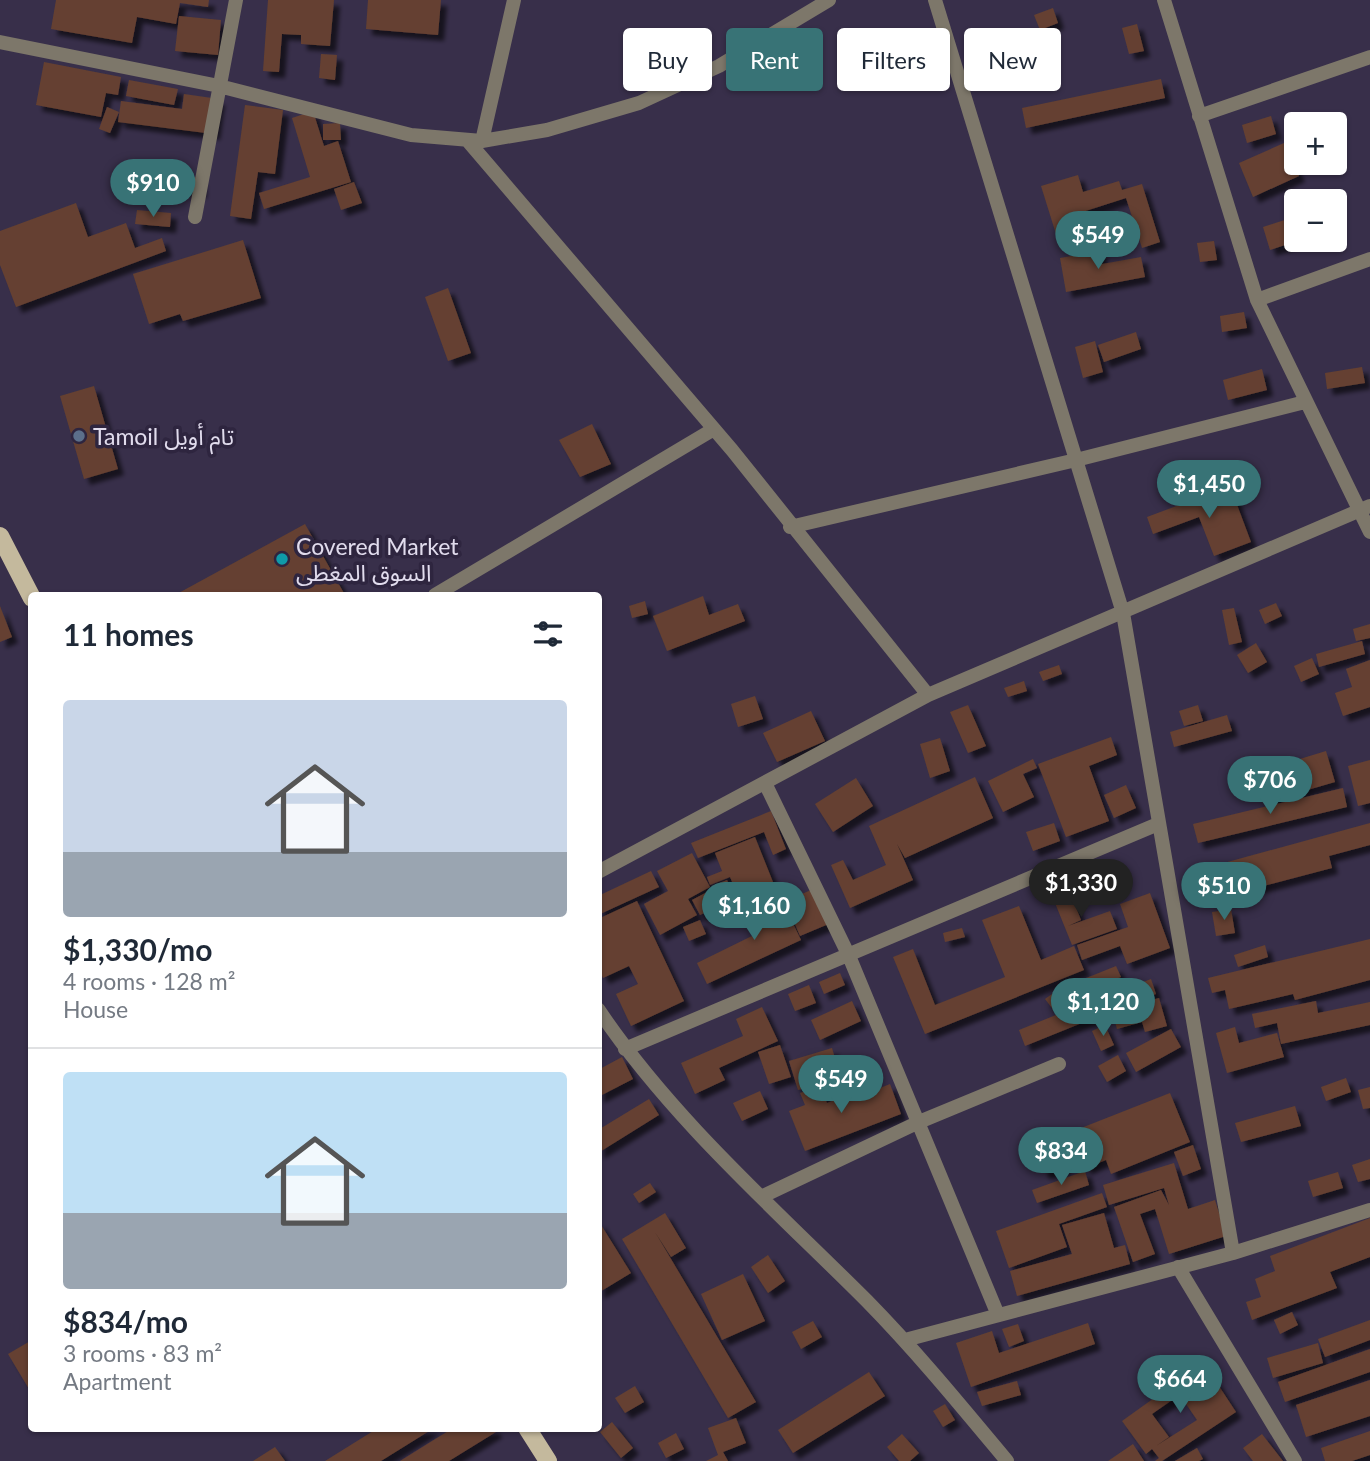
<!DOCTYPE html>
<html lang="en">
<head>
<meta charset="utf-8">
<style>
  body { margin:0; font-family:Lato,"Noto Sans Arabic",sans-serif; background:#f2f2f3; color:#1f2937; height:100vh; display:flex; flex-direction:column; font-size:26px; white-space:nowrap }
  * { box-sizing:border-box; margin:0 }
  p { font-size:23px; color:#747a83 }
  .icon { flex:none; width:38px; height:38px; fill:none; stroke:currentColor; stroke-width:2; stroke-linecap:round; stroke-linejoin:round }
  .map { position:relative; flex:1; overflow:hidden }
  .drawer { position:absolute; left:28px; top:592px; width:574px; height:840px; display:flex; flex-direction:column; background:#fff; border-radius:7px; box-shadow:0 2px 5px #0004 }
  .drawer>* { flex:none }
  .hud { position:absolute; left:623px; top:28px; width:640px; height:63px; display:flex; gap:14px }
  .fabs { position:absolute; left:1284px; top:112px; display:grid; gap:14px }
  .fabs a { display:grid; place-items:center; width:63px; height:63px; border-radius:7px; background:#fff; box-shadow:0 2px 5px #0004; font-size:35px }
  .price { position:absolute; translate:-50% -60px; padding:0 16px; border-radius:24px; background:#387376; color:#fff; font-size:23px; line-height:46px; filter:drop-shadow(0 2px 4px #0008) }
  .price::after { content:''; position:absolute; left:50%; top:42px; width:21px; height:16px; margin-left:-10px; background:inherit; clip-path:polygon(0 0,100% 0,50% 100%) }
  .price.current { background:#222; color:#fff }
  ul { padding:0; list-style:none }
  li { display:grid; align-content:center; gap:14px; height:371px; padding:0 35px }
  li+li { border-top:2px solid #e0e1e3 }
  li span { display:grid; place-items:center; height:217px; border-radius:7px; color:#555 }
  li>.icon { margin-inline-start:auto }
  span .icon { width:126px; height:126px; fill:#fffc; stroke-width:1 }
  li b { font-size:30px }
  h2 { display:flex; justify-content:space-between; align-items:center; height:84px; padding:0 35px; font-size:30px }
  .tag { padding:0 24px; border-radius:7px; background:#fff; box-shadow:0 2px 5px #0004; font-size:24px; line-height:63px }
  .tag.current { background:#387376; color:#fff }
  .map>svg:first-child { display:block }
  .building { fill:#654030; filter:url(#shadow) }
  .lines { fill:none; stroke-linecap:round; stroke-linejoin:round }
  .street { stroke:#7d776a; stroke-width:14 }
  .primary { stroke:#c4b99d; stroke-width:18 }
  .service-dot { fill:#5c6f8a; stroke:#2e253f; stroke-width:2.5 }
  .culture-dot { fill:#0f9aa8; stroke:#2e253f; stroke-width:2.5 }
  .labels { text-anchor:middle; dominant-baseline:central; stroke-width:7; stroke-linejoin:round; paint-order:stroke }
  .poi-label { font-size:23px; fill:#e1dced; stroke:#2e253f; text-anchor:start }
</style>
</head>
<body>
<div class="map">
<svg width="1370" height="1461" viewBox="0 0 1370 1461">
  <defs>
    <filter id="shadow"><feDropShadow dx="6" dy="6" stdDeviation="2" flood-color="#0009"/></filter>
  </defs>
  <rect width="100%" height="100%" fill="#382f4a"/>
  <path class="building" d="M56,0h153l-1,7 -28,-4 -4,21 -39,-7 -5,26 -81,-14z
    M268,0h66l-4,46 -29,-2v-9l-19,-1 -3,38 -16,-1z
    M368,0h73l-3,35 -72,-6z
    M1053,8l5,15 -18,7 -6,-15z
    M179,16l42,4 -3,35 -43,-4z
    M1137,24l7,27 -15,3 -7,-26z
    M321,54l16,1 -2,25 -16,-2z
    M44,62l77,15 -3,18 -12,-2 -5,24 -65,-12z
    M1161,79l4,19 -139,30 -4,-20z
    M129,80l49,9 -4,16 -48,-9z
    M184,94l35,5 -5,35 -96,-12 3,-21 61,8z
    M245,105l38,5 -8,64 -17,-2 -7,47 -21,-3z
    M107,107l12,5 -9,21 -11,-4z
    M313,111l11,35 14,-5 13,41 -87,27 -5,-16 51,-16 -18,-59z
    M1271,116l5,18 -29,9 -5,-18z
    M340,123l1,17h-18v-16z
    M1284,143l15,33 -46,21 -14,-34z
    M138,165l30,3 -2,18 -29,-3z
    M1078,175l5,17 36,-11 3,9 20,-6 18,58 -18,6 -16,-50 -59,19 4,13 -15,4 -15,-48z
    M184,177h16l1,15 -16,1z
    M354,182l8,21 -21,7 -7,-21z
    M76,203l12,34 38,-14 9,25 27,-10 4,13 -150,56 -16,-42v-34z
    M137,210l34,3 -1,14 -35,-3z
    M1297,216v25l-27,9 -7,-23z
    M243,240l18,58 -78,23 -3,-7 -31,10 -16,-50z
    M1214,241l3,19 -17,2 -3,-19z
    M1100,251l2,13 39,-7 4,20 -79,15 -6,-34z
    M448,288l23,65 -23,8 -23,-64z
    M1244,312l3,16 -25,4 -2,-16z
    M1136,332l5,17 -37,13 -6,-17z
    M1095,341l8,31 -20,6 -8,-31z
    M1362,367l3,16 -38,6 -2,-16z
    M1262,369l5,21 -39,10 -5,-20z
    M94,386l24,83 -34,10 -24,-83z
    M592,424l19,40 -31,13 -21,-37z
    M1230,486l21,56 -37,14 -15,-39 -46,17 -6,-17z
    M305,524l40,71h-170z
    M703,596l6,19 29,-11 7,17 -78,30 -14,-35z
    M645,601l3,13 -16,4 -3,-12z
    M1276,603l6,13 -17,8 -6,-14z
    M0,606l12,31 -12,5z
    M1234,608l8,34 -13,3 -7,-35z
    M1370,624v14l-14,3 -3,-12z
    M1362,641l3,13 -46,13 -3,-13z
    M1256,643l11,19 -19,11 -11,-18z
    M1312,658l7,16 -18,8 -7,-16z
    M1370,660v47l-27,9 -8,-23 17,-6 -6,-18z
    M1059,665l3,9 -19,7 -4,-9z
    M1024,681l3,10 -19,6 -4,-9z
    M755,696l8,23 -25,8 -7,-23z
    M968,705l18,41 -18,7 -18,-41z
    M1198,705l5,16 -19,5 -5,-15z
    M811,711l14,30 -48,21 -14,-29z
    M1227,715l5,16 -58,16 -4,-15z
    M1111,737l6,18 -28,11 20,55 -43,16 -28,-73z
    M940,738l10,33 -20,7 -10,-34z
    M1326,751l9,31 -72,21 -9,-30z
    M1033,759l4,9 -14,6 11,23 -31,15 -15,-31z
    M1370,760v43l-12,3 -10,-40z
    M975,777l18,41 -88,40 -8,-14 16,36 -63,28 -19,-43 12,-5 10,20 33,-15 -17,-39z
    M856,778l17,28 -40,26 -18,-28z
    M1126,785l10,23 -22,10 -10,-23z
    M1343,788l4,19 -149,36 -5,-19z
    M771,811l15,38 -13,6 -9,-23 -66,26 -7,-15z
    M1054,823l6,18 -27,10 -7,-19z
    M1370,823v22l-41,11 3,12 -122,32 -8,-31z
    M755,837l24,60 -35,13 -14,-33 -20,8 -3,-8 15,-6 -7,-18z
    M692,853l18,34 -22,12 9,16 -37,20 -16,-31 24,-13 -11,-20z
    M1110,870l6,18 -21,7 -6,-17z
    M651,871l8,16 -61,28v-19z
    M727,880l9,19 -15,6 -9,-19z
    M1068,887l13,33 -13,6 42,-15 7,18 -45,16 -21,-52z
    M816,888l15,35 -31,13 -15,-35z
    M711,890l8,16 -19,9 -8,-15z
    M1150,893l20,55 -43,16 -7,-18 -38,14 -5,-15 51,-18 -8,-23z
    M781,898l20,42 -94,44 -10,-21 61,-30 -10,-20z
    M637,901l47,100 -53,25 -15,-32 22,-10 -9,-18 -26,12 -5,-11v-48z
    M1019,906l22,54 33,-14 10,24 -159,64 -32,-77 20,-8 22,56 70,-28 -23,-57z
    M1231,909l4,24 -19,3 -4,-24z
    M700,920l6,14 -17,7 -6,-14z
    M962,928l3,9 -20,5 -2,-9z
    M1370,939v41l-75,20 -2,-6 -64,15 -4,-19 -13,3 -4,-15z
    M1265,945l3,12 -30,10 -4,-12z
    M1116,966l5,11 -23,9 11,26 -84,34 -6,-16 64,-26 -9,-21z
    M840,973l5,12 -21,9 -5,-12z
    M1151,979l5,15 -25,10 -6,-15z
    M809,985l7,18 -21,8 -7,-17z
    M1065,985l9,14 -19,13 -10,-13z
    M1124,989l5,17 30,-8 8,28 -22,6 -3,-10 -25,7 -10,-35z
    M852,1001l9,20 -41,19 -9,-20z
    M1316,1001l2,12 52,-11v23l-89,19 -4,-21 -22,5 -3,-14z
    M762,1007l16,34 -59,27 6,12 -30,14 -14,-31 62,-27 -7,-17z
    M1105,1025l9,20 -13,6 -9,-20z
    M1235,1027l4,16 38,-10 7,24 -57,16 -11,-40z
    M1171,1029l10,18 -45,25 -10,-19z
    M780,1045l11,32 -22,7 -11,-32z
    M832,1048l11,38 -17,5 -2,-8 -26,7 -9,-29z
    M1118,1055l8,16 -19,11 -9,-16z
    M622,1057l11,22 -35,18v-27z
    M1346,1078l5,14 -25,9 -5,-14z
    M890,1084l11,30 -96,37 -16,-40 16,-6 -5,-12 20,-7 7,17 31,-12 2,5z
    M1370,1087v21l-7,1 -5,-19z
    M760,1091l8,18 -26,12 -9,-18z
    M1170,1093l20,49 -79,32 -5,-14 -20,8 -15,-36z
    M649,1099l10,16 -61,38v-23z
    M1295,1106l6,20 -60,16 -6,-19z
    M1071,1136l5,16 -35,11 -5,-16z
    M1193,1145l8,24 -18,7 -9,-24z
    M1062,1159l3,9 -22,5 -2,-8z
    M1370,1159v20l-12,3 -6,-17z
    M1174,1163l14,46 27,-9 11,36 -57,18 -14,-45 -15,5 15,40 -22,8 -19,-55 47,-17 8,15 -5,-17 -55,17 -6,-20z
    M1085,1171l4,14 -52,18 -5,-13z
    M1338,1172l5,16 -30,9 -5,-16z
    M650,1183l6,9 -17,11 -6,-9z
    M1102,1193l5,14 -48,17 8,23 -58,21 -13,-37z
    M665,1213l21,35 -15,9 -16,-25 101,170 -28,16 -106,-179z
    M1104,1213l10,35 11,-3 5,19 -113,32 -7,-25 62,-17 -10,-29z
    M1370,1218v39l-40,15 7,16 -85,32 -6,-18 15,-5 -6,-18 20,-8 -5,-15z
    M598,1220l33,53 -33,20z
    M768,1255l17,26 -17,12 -17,-26z
    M743,1274l22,47 -43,19 -21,-46z
    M1292,1312l6,13 -18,9 -6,-14z
    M1370,1320v20l-45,17 -7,-18z
    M813,1321l9,16 -21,12 -9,-17z
    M1088,1323l7,21 -124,43 -15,-44 36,-12 7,22z
    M1018,1324l6,17 -15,6 -7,-18z
    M32,1340v54l-24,-40z
    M1318,1343l5,20 -50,15 -6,-20z
    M1370,1349v23l-85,30 -7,-20z
    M1203,1363l8,10 -59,41 17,23 -13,9 41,-26 -13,-19 31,-21 21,32 -74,49h-7l4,-3 -7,-9 -6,5 -24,-33z
    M869,1372l16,24 -92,57 -15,-23z
    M1370,1380v36l-64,21 -10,-32z
    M1017,1381l4,14 -39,11 -5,-14z
    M635,1386l9,16 -19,11 -10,-15z
    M945,1404l10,16 -12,7 -10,-16z
    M736,1418l10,25 -23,9 5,9h-22l12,-6 -10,-27z
    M612,1422l21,26 -12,10 -21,-26z
    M378,1428h56l-53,33h-56z
    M453,1428h41l2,4 -47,29h-49z
    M1370,1431v24l-18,6h-27l-4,-13z
    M676,1433l8,16 -18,9 -8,-15z
    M902,1434l17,19 -9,8h-11l-12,-14z
    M1262,1434l21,27h-30l-10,-13z
    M1133,1444l11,17h-36z
    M275,1447l10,14h-32z
    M1197,1448l6,11 -4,2h-24z"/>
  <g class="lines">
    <path class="street" d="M935,0l188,613 110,640
      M1164,0l93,300 113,232
      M0,42l219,44 192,49 71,6 65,-11 92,-27 80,-37 110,-66
      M1199,116l171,-59
      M467,140l265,310 196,245
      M482,141l32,-141
      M195,217l41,-217
      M1257,300l113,-41
      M790,527l286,-67 229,-58
      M435,595l279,-166
      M765,783l84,173 149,359
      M598,872l330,-177 442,-189
      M598,1009c74,110 176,199 269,292 50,51 95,106 140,160
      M625,1049l533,-225
      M761,1197l158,-75 140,-58
      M1178,1267l117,194
      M905,1340l328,-87 137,-43"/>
    <path class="primary" d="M0,536l32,62
      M527,1428l21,33"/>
  </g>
  <circle class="service-dot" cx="79" cy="436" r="7"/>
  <circle class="culture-dot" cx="282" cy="559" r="7"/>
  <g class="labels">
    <g class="poi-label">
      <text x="93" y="436">Tamoil تام أويل</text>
      <text x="296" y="546">Covered Market<tspan x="296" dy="26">السوق المغطى</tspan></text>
    </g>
  </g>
</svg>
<div class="fabs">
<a>+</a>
<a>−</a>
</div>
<b class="price" style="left:153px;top:219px">$910</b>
<b class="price" style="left:1098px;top:271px">$549</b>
<b class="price" style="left:1209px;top:520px">$1,450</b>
<b class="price" style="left:1270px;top:816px">$706</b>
<b class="price current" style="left:1081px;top:919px">$1,330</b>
<b class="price" style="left:1224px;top:922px">$510</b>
<b class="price" style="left:754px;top:942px">$1,160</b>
<b class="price" style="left:1103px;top:1038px">$1,120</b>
<b class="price" style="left:841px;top:1115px">$549</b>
<b class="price" style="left:1061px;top:1187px">$834</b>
<b class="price" style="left:1180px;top:1415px">$664</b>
<div class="hud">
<a class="tag">Buy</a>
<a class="tag current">Rent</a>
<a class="tag">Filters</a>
<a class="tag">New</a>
</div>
<section class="drawer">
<h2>11 homes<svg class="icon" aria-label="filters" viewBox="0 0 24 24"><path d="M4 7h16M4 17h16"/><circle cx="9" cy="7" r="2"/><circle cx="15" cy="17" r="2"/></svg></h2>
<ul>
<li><span style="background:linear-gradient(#c9d6e8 70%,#9aa5b1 0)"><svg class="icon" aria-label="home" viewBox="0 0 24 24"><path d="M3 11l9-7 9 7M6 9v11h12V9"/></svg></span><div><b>$1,330/mo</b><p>4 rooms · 128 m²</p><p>House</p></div></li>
<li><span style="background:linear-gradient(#bfe0f5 65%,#9aa5b1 0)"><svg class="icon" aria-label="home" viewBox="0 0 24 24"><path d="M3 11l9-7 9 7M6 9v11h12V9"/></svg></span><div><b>$834/mo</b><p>3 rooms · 83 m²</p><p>Apartment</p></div></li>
</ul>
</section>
</div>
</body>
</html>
